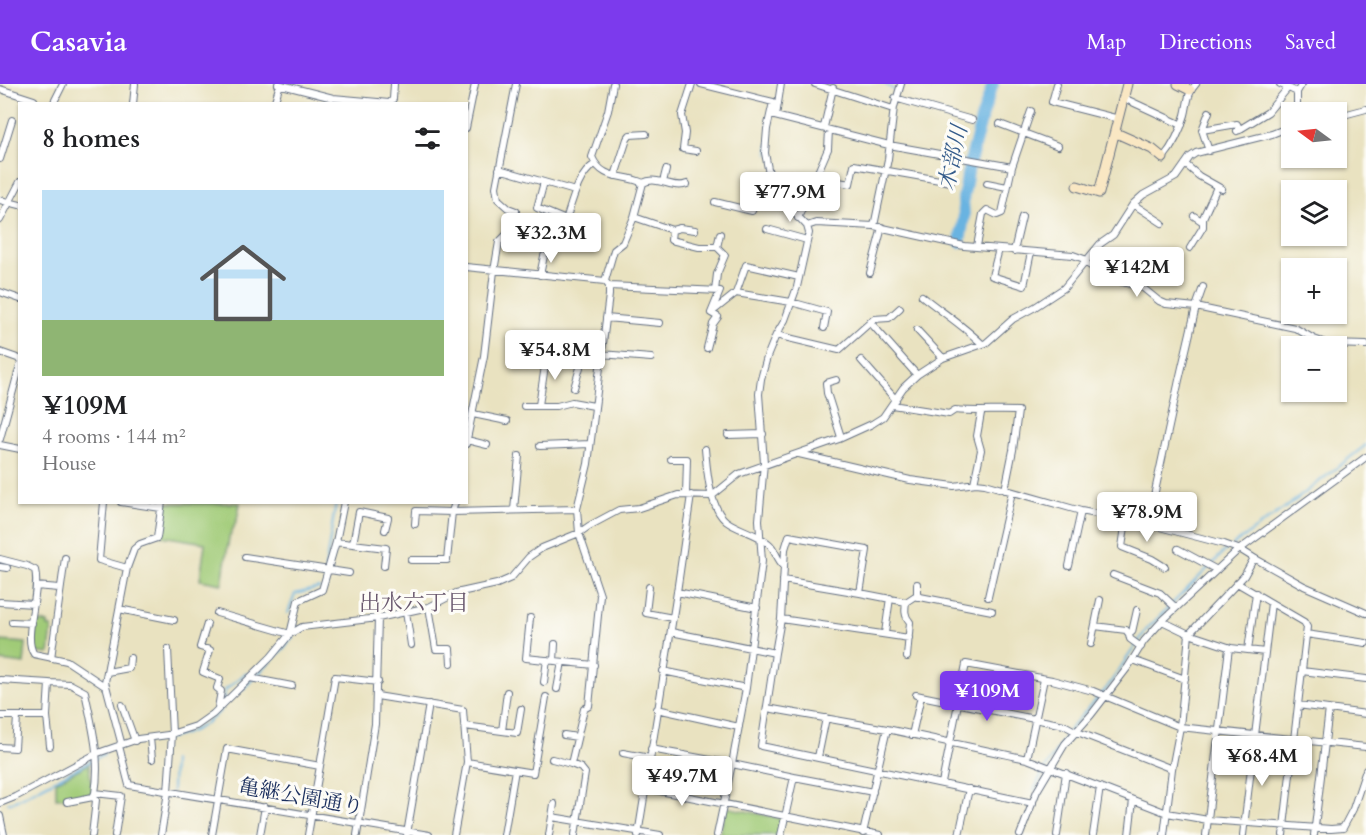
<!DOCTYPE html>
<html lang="en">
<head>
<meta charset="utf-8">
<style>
  body { margin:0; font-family:Cardo,"Noto Serif JP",serif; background:#f6f6f6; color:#202124; height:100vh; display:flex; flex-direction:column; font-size:22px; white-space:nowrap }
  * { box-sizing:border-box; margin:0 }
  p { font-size:20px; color:#757577 }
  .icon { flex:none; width:33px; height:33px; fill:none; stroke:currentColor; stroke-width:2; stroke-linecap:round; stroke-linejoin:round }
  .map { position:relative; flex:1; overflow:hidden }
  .drawer { position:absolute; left:18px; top:18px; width:450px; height:402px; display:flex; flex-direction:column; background:#fff; border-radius:0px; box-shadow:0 2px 4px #0004 }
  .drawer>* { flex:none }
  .needle { width:39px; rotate:285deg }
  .fabs { position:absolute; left:1281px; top:18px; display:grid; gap:12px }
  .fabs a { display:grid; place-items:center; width:66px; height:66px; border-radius:0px; background:#fff; box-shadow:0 2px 4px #0004; font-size:30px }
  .price { position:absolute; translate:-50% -51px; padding:0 14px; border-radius:6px; background:#fff; color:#222; font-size:20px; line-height:39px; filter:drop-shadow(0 2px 3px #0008) }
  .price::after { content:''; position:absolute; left:50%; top:36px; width:18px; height:14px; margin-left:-9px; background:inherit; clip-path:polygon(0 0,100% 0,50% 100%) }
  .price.on { background:#7c3aed; color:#fff }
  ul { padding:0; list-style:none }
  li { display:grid; align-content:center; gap:12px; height:318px; padding:0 24px }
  li span { display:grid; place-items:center; height:186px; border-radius:0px; color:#555 }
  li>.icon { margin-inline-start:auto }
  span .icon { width:108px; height:108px; fill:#fffc; stroke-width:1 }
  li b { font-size:26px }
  h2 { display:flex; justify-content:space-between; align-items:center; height:72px; padding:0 24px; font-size:26px }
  header { display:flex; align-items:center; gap:36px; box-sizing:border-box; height:84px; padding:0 30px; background:#7c3aed; color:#fff }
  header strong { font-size:28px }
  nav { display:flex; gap:33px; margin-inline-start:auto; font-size:21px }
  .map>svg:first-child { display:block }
  .green { fill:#a0cb77; stroke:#5e7d6a; stroke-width:1.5 }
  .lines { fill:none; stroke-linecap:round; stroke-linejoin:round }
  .stream { stroke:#69b3e1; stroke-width:2 }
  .river { stroke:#69b3e1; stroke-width:12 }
  .street-casing { stroke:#636e80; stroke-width:8 }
  .secondary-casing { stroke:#636e80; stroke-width:11 }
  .street { stroke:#fff; stroke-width:6 }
  .secondary { stroke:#f9e7c3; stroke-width:9 }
  .labels { text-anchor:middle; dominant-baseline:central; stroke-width:6; stroke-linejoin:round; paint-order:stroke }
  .street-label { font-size:21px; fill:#1b2f5e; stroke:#fdfcf7 }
  .water-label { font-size:22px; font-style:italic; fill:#365d8c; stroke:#fdfcf7 }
  .neighbourhood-label { font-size:22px; fill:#69586e; stroke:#fdfcf7 }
</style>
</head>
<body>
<header>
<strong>Casavia</strong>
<nav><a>Map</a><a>Directions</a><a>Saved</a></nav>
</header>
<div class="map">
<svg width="1366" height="751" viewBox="0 0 1366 751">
  <rect width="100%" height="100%" fill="#fdfcf7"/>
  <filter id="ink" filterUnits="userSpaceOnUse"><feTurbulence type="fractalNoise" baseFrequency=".0167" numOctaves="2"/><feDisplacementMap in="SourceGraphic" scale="12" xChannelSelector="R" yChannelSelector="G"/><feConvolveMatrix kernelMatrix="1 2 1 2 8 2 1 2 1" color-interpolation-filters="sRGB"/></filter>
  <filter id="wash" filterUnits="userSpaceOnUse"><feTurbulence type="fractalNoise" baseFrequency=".008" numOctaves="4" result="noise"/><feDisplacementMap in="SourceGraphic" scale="24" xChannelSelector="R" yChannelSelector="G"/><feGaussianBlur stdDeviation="1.35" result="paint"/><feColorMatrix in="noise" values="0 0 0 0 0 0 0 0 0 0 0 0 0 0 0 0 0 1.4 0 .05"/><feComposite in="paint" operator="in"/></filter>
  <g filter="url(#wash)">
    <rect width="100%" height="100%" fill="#e9e2c0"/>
    <path class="green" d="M166,419h74l-3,17 -8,18 -7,46 -22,-4 5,-37 -44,-7z
      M36,538l12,1v4h4l-3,27 -15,-2z
      M0,557l26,2 -2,21 -24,-3z
      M89,680l3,28 -4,4 -32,2v-17z
      M726,723l57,12 -3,16h-61z"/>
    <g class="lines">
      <path class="stream" d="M885,0l9,6
        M768,71l1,-12
        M1233,461l64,-46 69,-54
        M325,485l11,-67
        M288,529l7,-19 24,-6
        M241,607l42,-42 10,-12
        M223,618l2,-12 21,-17
        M135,659c36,-5 60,-5 87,-34
        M1034,706l10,-20 29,-45 33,-36 41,-60 81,-81
        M172,707l1,-31
        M8,719l7,-2 89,-47"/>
      <path class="river" d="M960,158l4,-26 -1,-17 6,-33 12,-46 12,-36"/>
    </g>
  </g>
  <g filter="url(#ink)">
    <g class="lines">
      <defs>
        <path id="street" d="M278,0l55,14 56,5
          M692,0l-10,31 3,18 -2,16 13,2
          M701,0l72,18 -6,27 -2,24 4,21 25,38 13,14 2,7 -12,54 -12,33 -9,15 -9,22 -6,22 -2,15 5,69 -5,57 3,41 -16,127 -14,76 62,13 -13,58
          M815,0l78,25
          M1057,0l-5,18 67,17
          M1280,0l17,8
          M0,5l34,11
          M1125,11l3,5 54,25
          M895,14l77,22
          M53,20l10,-20
          M133,20l2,-20
          M274,20l6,-20
          M389,20l4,-5 1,-15
          M1297,28v-20l5,-8
          M771,31l118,30 123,22
          M776,32l5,-32
          M1336,33l30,-8
          M1000,40l58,22
          M824,43l9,-39
          M466,44l9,-44
          M1202,46l35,-6 3,6
          M1237,47l31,-19 19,-23
          M1209,67l-7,-21 7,-18
          M1163,74c11,-13 17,-26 22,-43 3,-11 2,-22 11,-31
          M0,75l12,-39
          M1185,80l14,12 23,13
          M499,85l76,22
          M615,92l12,-37 3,-4 16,-1
          M816,94l34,6 4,-19 97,17
          M544,98l-7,26 29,12c6,-18 12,-46 29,-56
          M663,98l3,-12
          M643,99c15,-8 30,7 44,1
          M987,99l20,4
          M0,116l20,5
          M715,118l37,9 11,-31 5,-8
          M1133,120l29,19
          M1194,132l9,6
          M634,133l38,13 -1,10 28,7h18l8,8 -8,19 -2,17
          M798,134l30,-69 1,-19
          M0,136l20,-38
          M807,142l9,-3 58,3 90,20 109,9 14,5
          M874,142l14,-67 6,-52 7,-23
          M767,145l40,11
          M672,146l8,-2 15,2
          M977,162l6,-32 4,-4 10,5 5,-2 10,-46 19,-56
          M717,163l3,-13
          M1190,164l13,-21v-9l14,-31
          M999,165l-7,27 32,10 7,-34
          M1014,167l8,-34
          M1086,179l23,15 34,10 16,13 7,3 30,3 99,21 19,11 14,5 38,1
          M466,183l139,14
          M870,189l12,-46
          M540,191l4,-19
          M609,202l111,5 -9,22 25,-20 55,9 36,10 -3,16
          M0,208l20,7
          M736,209l10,-28 53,12
          M922,212c21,17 42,30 60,48
          M606,234l54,5
          M870,238l47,53
          M917,246l26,28
          M776,251l63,15 35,-31 15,-1 11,-10
          M570,258l31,10
          M707,264l6,-24 5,-7 -7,-4
          M0,268l20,7
          M601,270l50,4
          M861,276l35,40
          M836,296l-10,3 1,10 14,44
          M574,304l12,-41
          M539,321l8,-52
          M892,321l57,9 6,-4c22,2 41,0 63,1l-5,39 -8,40
          M524,322h33l15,-4 22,4
          M473,330l34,7
          M728,351l35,-1
          M0,355l20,-74
          M467,356l20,5
          M466,360l18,-88 10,-85 5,-29 8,-8 9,-23 -8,-3 -10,-9 -2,-12 20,-103
          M0,361l20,4
          M540,362l50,-2
          M705,365c2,20 4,58 21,72 12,9 30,12 42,22 8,6 8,16 16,23
          M799,370l111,26 44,6 22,-3 9,1 96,27 67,13 76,20 17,6 13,8 -10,18 -55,58 -27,-13
          M671,375h16l-1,36
          M974,399l7,-33 -4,-14 4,-23
          M104,418l-5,58 28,8
          M121,418l40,6
          M162,418l-5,36 -17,6 -6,5 -7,19 -22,114 16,60 -2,4 10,39 300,50
          M455,418l-3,10 125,-3
          M514,426l5,-54
          M1126,436l-4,27 30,12 13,8
          M1148,440l31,-144 17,-73 7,-20
          M336,458l50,6 -2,18
          M353,460l6,-32 29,6 -3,12
          M1178,465l39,21
          M245,473l104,16
          M1254,474l50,28 62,27
          M0,475l27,7 8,4c6,22 -13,68 -1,84l33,7 39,26
          M411,476h36l5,-48 -36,-1 -1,13
          M1069,482l12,-55
          M0,483l7,1
          M1113,491l47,18 16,15
          M783,496l77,13
          M1237,499l67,39 3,5 -24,208
          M917,500v13
          M36,502l23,2
          M649,503l-3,26 27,5
          M677,508l80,16
          M988,513l24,-105
          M0,518l34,2
          M906,518c-1,7 -2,14 4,20l-3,35
          M429,523l7,42h14l1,14
          M119,525l55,11
          M406,528l5,33
          M217,529l73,21
          M530,534l-4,40 68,7
          M12,538l20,1
          M207,540l-7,23 10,3 -7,22 17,7 -3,9 4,3 -3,17
          M1095,542l31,4 3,4 1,5 11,8
          M671,548l104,21 6,-34
          M885,549l5,-35
          M290,550l8,-33 24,-11 14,-48 8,-40
          M1129,550l3,-2 5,-22
          M1306,550l60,9
          M909,554l-128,-19 4,-70 4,-13 78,14 -7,43 46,9 9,-6 77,15
          M1091,560l9,-44
          M1248,566l8,-57
          M775,569l-14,93 272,57
          M51,574l14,-100
          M1133,576l52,19
          M554,577l1,-17
          M663,587l83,17
          M1302,587l64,8
          M107,588l22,-4 1,-10
          M250,594l42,8
          M0,596l49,3 -2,33 3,30
          M544,598l3,-22
          M49,599l21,1 15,8c7,34 16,66 10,101
          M557,605l5,-27
          M916,611l148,30 11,6 97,38
          M377,612l86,14 4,52 -13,73
          M122,621l13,36
          M1298,621l68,9
          M767,624l120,21 140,30 140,54 41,7 123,9 12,-1 10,-19 13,-39
          M657,625l82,18
          M0,632h47
          M465,642l52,7 4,-24
          M502,647l5,-39
          M564,651l13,2
          M912,651l9,-39
          M150,654l2,21
          M0,663l15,1 2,-31
          M651,665l81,15 -15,71
          M623,669l27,5
          M818,673l8,-39
          M552,675l19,5
          M1027,675l17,-80
          M467,678l66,11 13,-76
          M320,682l15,-89 43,5
          M794,693l79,15
          M942,699l24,-119 86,16 41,11 87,36 186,20
          M645,704l235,47
          M67,718l26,-5 2,-4 26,3 -6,39
          M0,719l15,-6 83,-44 40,-14 30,-4 28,-9 17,-12 58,-57 19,-23 12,-7 76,-9 51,-11 27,-14 41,-9 14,-6 18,-21 13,-9 37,-15 10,-7 30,-16 20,-2 39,-13 34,1 27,-22 100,-35 33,-15 11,-7 20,-29 14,-13 26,-17 43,-15 27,-24 22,-12 29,-19 36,-44 13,-9 20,-31 10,-9 33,-18 14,-20 6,-4 76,-19 20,-8
          M0,732l4,19
          M552,733l108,18
          M863,749l24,-104
          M407,750l22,-130
          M92,751l4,-35 -3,-3
          M161,751l7,-43 4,-58 -4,-85
          M212,751l15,-86 93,17 -12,69
          M260,751l5,-28
          M357,751l18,-111 3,-106
          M504,751l11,-65
          M549,751l5,-31
          M575,751l10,-62 -4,-5 -10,-4 13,-55 5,-3 11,-111 -21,-62 -2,-24 11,-45 21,-169v-9l-4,-5 9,-31 9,-7 11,-26 9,-34c-19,-10 -40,-1 -51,-26l16,-46 5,-27
          M638,751l39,-243 14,-97
          M959,751l10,-46
          M1020,751l17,-44 28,-47 26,-29 37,-48 16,-26 18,-20 74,-69 130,-95
          M1057,751l9,-62
          M1093,751l7,-48
          M1129,751l4,-35
          M1164,751l8,-66 8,-42 9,-93 42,14 34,4
          M1206,751l23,-187
          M1243,751l28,-232
          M1314,751l15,-126"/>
        <path id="secondary" d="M1178,0l12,6
          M1116,49l36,16 11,9
          M1077,102l22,7 28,-109"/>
      </defs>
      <use href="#street" class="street-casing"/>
      <use href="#secondary" class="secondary-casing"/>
      <use href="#street" class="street"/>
      <use href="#secondary" class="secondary"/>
    </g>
  </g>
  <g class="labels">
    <g class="street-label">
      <text transform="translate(301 713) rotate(10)">亀継公園通り</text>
    </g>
    <g class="water-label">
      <text transform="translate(953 74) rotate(-78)">木部川</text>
    </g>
    <g class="neighbourhood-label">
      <text x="414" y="519">出水六丁目</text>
    </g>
  </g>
</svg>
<div class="fabs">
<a><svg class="needle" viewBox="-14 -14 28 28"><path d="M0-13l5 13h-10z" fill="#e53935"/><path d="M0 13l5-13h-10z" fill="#757577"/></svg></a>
<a><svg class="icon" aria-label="layers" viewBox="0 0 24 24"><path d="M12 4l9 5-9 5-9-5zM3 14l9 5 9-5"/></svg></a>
<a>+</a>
<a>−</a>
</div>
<b class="price" style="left:790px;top:139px">¥77.9M</b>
<b class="price" style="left:551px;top:180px">¥32.3M</b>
<b class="price" style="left:1137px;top:214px">¥142M</b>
<b class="price" style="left:555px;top:297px">¥54.8M</b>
<b class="price" style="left:1147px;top:459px">¥78.9M</b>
<b class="price on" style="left:987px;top:638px">¥109M</b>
<b class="price" style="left:1262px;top:703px">¥68.4M</b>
<b class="price" style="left:682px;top:723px">¥49.7M</b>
<section class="drawer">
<h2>8 homes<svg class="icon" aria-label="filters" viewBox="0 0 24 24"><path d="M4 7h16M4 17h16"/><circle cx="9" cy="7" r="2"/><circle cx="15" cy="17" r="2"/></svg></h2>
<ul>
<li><span style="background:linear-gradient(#bfe0f5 70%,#8fb573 0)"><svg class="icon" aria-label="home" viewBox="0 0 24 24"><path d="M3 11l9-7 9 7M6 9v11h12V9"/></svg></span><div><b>¥109M</b><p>4 rooms · 144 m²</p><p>House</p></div></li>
</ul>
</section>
</div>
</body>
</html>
